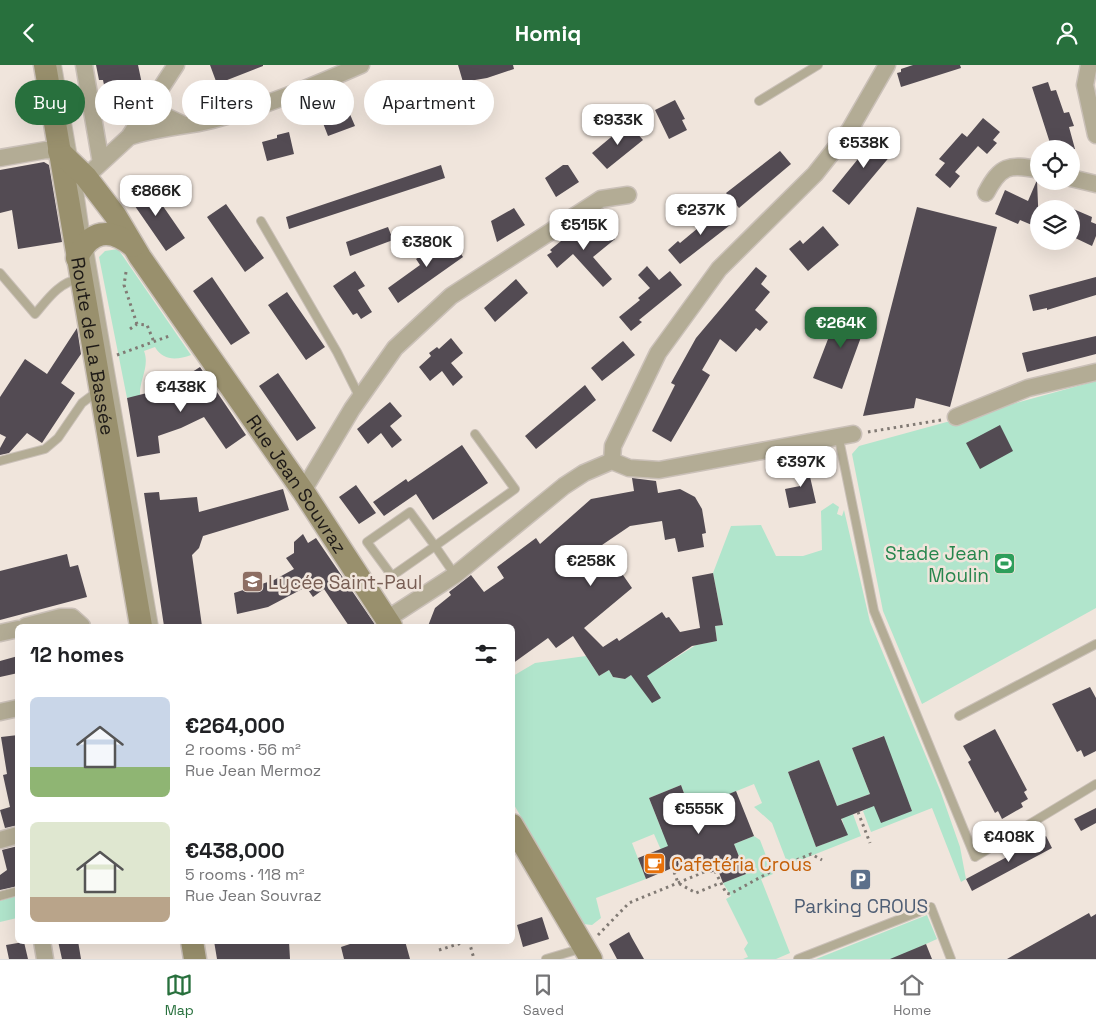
<!DOCTYPE html>
<html lang="en">
<head>
<meta charset="utf-8">
<style>
  body { margin:0; font-family:"Space Grotesk",sans-serif; background:#f6f6f6; color:#202124; height:100vh; display:flex; flex-direction:column; font-size:19px; white-space:nowrap }
  * { box-sizing:border-box; margin:0 }
  p { font-size:16px; color:#757577 }
  .icon { flex:none; width:28px; height:28px; fill:none; stroke:currentColor; stroke-width:2; stroke-linecap:round; stroke-linejoin:round }
  .map { position:relative; flex:1; overflow:hidden }
  .side { position:absolute; left:15px; top:559px; width:500px; height:320px; display:flex; flex-direction:column; background:#fff; border-radius:8px; box-shadow:0 5px 20px #0002 }
  .side>* { flex:none }
  .top-card { position:absolute; left:15px; top:15px; width:500px; height:45px; display:flex; gap:10px }
  .fabs { position:absolute; left:1030px; top:75px; display:grid; gap:10px }
  .fabs a { display:grid; place-items:center; width:50px; height:50px; border-radius:50%; background:#fff; box-shadow:0 5px 20px #0002; font-size:25px }
  .price { position:absolute; translate:-50% -42px; padding:0 11px; border-radius:10px; background:#fff; color:#222; font-size:16px; line-height:32px; filter:drop-shadow(0 1px 2px #0008) }
  .price::after { content:''; position:absolute; left:50%; top:30px; width:15px; height:11px; margin-left:-8px; background:inherit; clip-path:polygon(0 0,100% 0,50% 100%) }
  .price.active { background:#28703d; color:#fff }
  ul { padding:0; list-style:none }
  li { display:flex; align-items:center; gap:15px; height:125px; padding:0 15px }
  li span { display:grid; place-items:center; flex:none; width:140px; height:100px; border-radius:8px; color:#555 }
  li>.icon { margin-inline-start:auto }
  span .icon { width:60px; height:60px; fill:#fffc; stroke-width:1 }
  li b { font-size:21px }
  h2 { display:flex; justify-content:space-between; align-items:center; height:60px; padding:0 15px; font-size:21px }
  .pill { padding:0 18px; border-radius:22px; background:#fff; box-shadow:0 5px 20px #0002; font-size:18px; line-height:45px }
  .pill.active { background:#28703d; color:#fff }
  header { display:flex; justify-content:space-between; align-items:center; height:65px; padding:0 15px; background:#28703d; color:#fff; font-size:22px; font-weight:700 }
  .tab-bar { display:flex; justify-content:space-around; align-items:center; height:70px; border-top:1px solid #e0e0e0; background:#fff; font-size:14px; color:#757577 }
  .tab-bar a { display:grid; justify-items:center; gap:2px }
  .tab-bar .active { color:#28703d }
  .map>svg:first-child { display:block }
  .green { fill:#b1e5cc }
  .building { fill:#534b53 }
  .lines { fill:none; stroke-linecap:round; stroke-linejoin:round }
  .lane-casing { stroke:#cac0b8; stroke-width:10 }
  .street-casing { stroke:#cac0b8; stroke-width:19 }
  .secondary-casing { stroke:#cac0b8; stroke-width:25 }
  .path { stroke:#817a74; stroke-width:3; stroke-dasharray:2.5 4; stroke-linecap:butt }
  .lane { stroke:#b3ac95; stroke-width:8 }
  .street { stroke:#b3ac95; stroke-width:16 }
  .secondary { stroke:#99906d; stroke-width:22 }
  .labels { text-anchor:middle; dominant-baseline:central; stroke-width:5; stroke-linejoin:round; paint-order:stroke }
  .street-label { font-size:19px; fill:#1d1916; stroke:#f0e5dc }
  .leisure-label { font-size:19px; fill:#27864d; stroke:#f0e5dc; text-anchor:end }
  .education-label { font-size:19px; fill:#785e54; stroke:#f0e5dc; text-anchor:start }
  .food-label { font-size:19px; fill:#c56008; stroke:#f0e5dc; text-anchor:start }
  .service-label { font-size:19px; fill:#4e5e75; stroke:#f0e5dc }
</style>
</head>
<body>
<header><svg class="icon" aria-label="back" viewBox="0 0 24 24"><path d="M15 5l-7 7 7 7"/></svg>Homiq<svg class="icon" aria-label="person" viewBox="0 0 24 24"><circle cx="12" cy="8" r="4"/><path d="M4 21q1-7 8-7t8 7"/></svg></header>
<div class="map">
<svg width="1096" height="894" viewBox="0 0 1096 894">
  <rect width="100%" height="100%" fill="#f0e5dc"/>
  <path class="green" d="M118,184l73,106c-14,5 -28,6 -36,-8l-11,4c6,16 -5,29 -4,45l-13,2 -28,-141 6,-6z
    M1096,316v227l-174,96 -39,-93 -31,-157 7,-8z
    M833,438l6,4 -2,7 5,2 2,-6 26,112 70,168 20,57 6,32 -5,3 -29,-74 -61,24 -8,-21 4,-2 -1,-2 7,-3 39,7 -29,-75 -31,12 18,46 -33,12 -18,-46 -31,12 28,75 31,-12 -6,-19 12,-2 8,22 -73,29 -16,-42 -18,-16 8,-4 -8,-19 -52,21 -1,-3 -12,5 -8,-22 -32,13 13,33 15,-6 -8,22 -8,3 -7,-16 -22,9 14,36 -50,19 5,20 -9,7 -9,-1 -70,-121v-127l22,-13 51,-7 13,20 10,-6 4,7 11,2 7,-4 16,1 12,-11 2,2 35,-22 21,-4 -2,-15 8,-1 -10,-52 18,-47 30,-1 15,31h27l19,-6 -1,-39z
    M754,771l6,4 13,34 -12,5 29,74 -14,6h-33l5,-2 -4,-8 4,-6 -22,-44 5,-3 -8,-13 23,-9 -12,-30z
    M17,831v22l-17,4v-21z
    M927,850l10,24 -44,20h-77z"/>
  <path class="building" d="M96,0h42l4,19 -37,6 -2,-10h-4z
    M210,0h53v1l-46,18z
    M458,0h55l1,4 -27,9 -24,4z
    M913,0h47l1,3 -60,19 -4,-14 4,-1v-3z
    M1048,17l3,9 5,-1 8,23 5,-1 5,14 -5,1 6,22h-20l-2,-6h-3l-18,-56z
    M403,19l8,21 -26,10 -6,-19z
    M675,35l10,19 -3,1 5,10 -18,9 -14,-29z
    M346,40l9,21 -27,10 -7,-18 15,-6 -1,-3z
    M983,53l17,14 -7,8 4,3 -10,11 -9,-8 -23,26 5,4 -10,12 -15,-13 10,-12 -6,-4 23,-26 5,4z
    M628,58l15,17 -36,29 -15,-16z
    M289,67l5,22 -27,7 -5,-19 15,-4v-3z
    M879,68l18,15 -48,57 -17,-14z
    M780,86l11,13 -52,44 -13,-15z
    M44,97l5,3 13,77 -44,7 -6,-39 -12,3v-43z
    M441,100l4,13 -156,51 -3,-12z
    M563,100h5l11,17 -23,15 -11,-19z
    M1037,115l2,48 -19,-8 -2,4 -23,-10 10,-24 23,11z
    M147,118l38,55 -19,13 -38,-55z
    M226,139l38,54 -19,14 -38,-55z
    M917,142l80,20 -47,180 -34,-9 -2,10 -51,8z
    M514,143l11,17 -28,17 -6,-21z
    M722,143l12,14 -54,42 -12,-14 10,-9 2,2z
    M1071,143l21,9 -1,5 5,2v12l-4,10 -21,-10z
    M583,158l12,13 11,-8 9,11 -22,18 19,22 -9,8 -30,-33 -16,14 -10,-13 5,-3 -2,-2z
    M823,161l16,19 -31,26 -19,-22 11,-9 3,4z
    M388,162l5,13 -43,16 -4,-14z
    M448,169l15,23 -65,46 -10,-15 32,-23 -4,-6 21,-14 -1,-2z
    M647,201l12,14 11,-9 12,14 -43,35 3,2 -11,9 -12,-14 21,-17 -2,-2 12,-10 -12,-13z
    M756,202l11,9 -6,8 9,8 -15,18 13,12 -8,9 -4,-3 -20,24 -16,-13 -18,31 8,5 -39,67 -19,-11 23,-46 -4,-2 25,-45z
    M355,206l10,15 -7,4 14,22 -11,7 -4,-6 -4,2 -20,-29z
    M212,212l38,56 -19,12 -38,-54z
    M1096,212v18l-49,15v-2l-14,3 -4,-16z
    M516,214l12,14 -33,29 -11,-14z
    M287,227l38,55 -19,13 -38,-55z
    M840,243l28,10 -26,71 -29,-11z
    M77,263l4,26 -20,29 14,10 -33,50 -15,-10 -18,20 -9,2v-7l6,-11 -6,-3v-37l25,-38 22,15z
    M1096,271v18l-69,18 -5,-19z
    M451,273l12,15 -12,10 12,14 -10,9 -11,-15 -12,10 -11,-14 12,-11 -2,-3 8,-6 2,2z
    M623,276l12,14 -33,26 -11,-13z
    M200,302l46,68 -20,14 -22,-32 -23,11 -23,8 2,17 -23,4 -10,-59 40,-10z
    M278,308l38,55 -19,13 -38,-55z
    M585,320l11,15 -60,49 -11,-13z
    M390,337l12,14 -12,10 12,14 -10,8 -11,-15 -13,11 -11,-15z
    M1000,360l13,26 -33,18 -14,-26z
    M462,380l26,38 -55,37 -17,-26 -32,22 -11,-14 33,-23 2,3z
    M806,394l10,44 -27,5 -4,-19 15,-3 -5,-24z
    M632,413l24,3 2,12 22,-4 15,8 7,12 4,24 -4,1 2,13 -26,5 -3,-14 -10,2 -3,-19 -32,5 -28,19 30,43 -48,40 19,19 14,-9 2,3 43,-29 4,6 3,-1 11,15 20,-4 -8,-51 21,-4 10,52 -8,1 2,15 -25,5 -45,30 14,22 -9,5 -21,-28 -6,4 -12,-2 -4,-7 -10,6 -26,-40 -17,12 -8,-10 -36,26v-38h-84l7,-18 16,-13 -2,-3 22,-17 13,17 20,-14 -7,-11 39,-29 4,6 51,-45 43,-8z
    M356,420l20,28 -17,11 -20,-27z
    M283,424l6,21 -86,26 -4,12 -7,7 10,71h-38l-20,-133 15,-1 1,8 37,-3 2,15z
    M303,469l5,9 8,-5 60,88h-27l-25,-37 -11,8 -7,-10 -38,20 -31,7 -3,-21 40,-13 20,-11 -8,-11 8,-5v-11z
    M67,489l3,13 8,-2 9,32 -87,23v-49z
    M18,591v17l-18,4v-16z
    M1090,622l6,11v53l-12,6 -3,-7 -4,2 -25,-48z
    M995,664l32,61 -3,2 4,7 -7,4 2,4 -21,12 -4,-8 -3,2 -27,-51 3,-2 -8,-14z
    M18,670v90l-13,3 -5,-18 10,-3 -7,-32 4,-1 -6,-37z
    M884,671l28,75 -31,12 -7,-17 -33,13 7,16 -32,12 -28,-75 31,-12 18,46 33,-12 -18,-46z
    M681,720l8,22 12,-5 1,3 34,-14 18,45 -20,8 12,30 -23,9 -5,-13 -8,3 -5,-12 -26,10 -2,-5 -31,13 -8,-21 30,-12 -19,-48z
    M1096,743v15l-15,8 -7,-12z
    M1046,771l6,12 -80,43 -6,-12z
    M18,781v40l-18,4v-15l7,-5 -5,-20z
    M1089,848l2,4 5,-3v45h-89z
    M542,852l7,22 -26,8 -6,-22z
    M629,867l3,6 12,21h-27l-8,-15z
    M58,876h20l3,18h-19z
    M214,876h75l1,18h-73z
    M359,876h46l5,18h-66l-3,-12z
    M24,877l4,17h-19l-3,-14z
    M926,879l6,15h-42z"/>
  <g class="lines">
    <defs>
      <path id="lane" d="M57,0l16,92
        M759,36l59,-36
        M78,118l8,55
        M261,156l76,131 23,46
        M89,184l65,377
        M0,208l35,41c12,-14 24,-32 44,-35
        M839,374l35,172 101,246 121,-73
        M0,396l45,-12 13,-11 24,-35 16,-12
        M410,447l25,34 -43,30 -25,-34z
        M455,510l-20,-29 80,-57 -40,-55
        M959,651l137,-72
        M0,831l18,-5
        M546,894l37,-11
        M798,894l133,-52 20,52"/>
      <path id="street" d="M84,0l17,98
        M1089,0l-4,20 11,50
        M146,42l36,17
        M129,72c28,-10 56,-10 83,-17 52,-13 101,-34 149,-55
        M0,93l46,-8 13,1
        M1071,113l25,6
        M78,119l51,-47 47,-72
        M986,128c14,-27 23,-30 53,-23
        M956,352l72,-29 68,-16
        M612,396l1,-15 45,-93 61,-84 96,-95 34,-43 38,-66
        M612,396l17,7 30,2 194,-36
        M303,426l49,-82 43,-61 56,-52 150,-97 27,-4
        M387,554l68,-44 109,-89 20,-13 28,-12
        M26,561l35,-9h11l10,9
        M0,568l18,-4
        M0,647l18,-4
        M0,775l18,-5
        M42,876l3,18"/>
      <g id="secondary">
        <path id="s1" d="M45,0l96,561"/>
        <path id="s2" d="M59,86l27,26 29,38 25,42 163,234 88,135"/>
        <path d="M77,193c13,-28 33,-31 56,-12"/>
        <path d="M512,760l79,134"/>
        <path d="M192,876l3,18"/>
      </g>
    </defs>
    <use href="#lane" class="lane-casing"/>
    <use href="#street" class="street-casing"/>
    <use href="#secondary" class="secondary-casing"/>
    <path class="path" d="M126,207l-2,13 13,39
      M130,264l7,-5 10,1 7,17
      M117,290l55,-20
      M868,367l73,-12
      M858,747l12,31
      M672,801l6,17 18,10 24,-10
      M715,806l11,22 4,1 49,-27 32,-13 11,6
      M598,870l31,-32 80,-33
      M469,876l5,18
      M439,885l29,-9"/>
    <use href="#lane" class="lane"/>
    <use href="#street" class="street"/>
    <use href="#secondary" class="secondary"/>
  </g>
  <defs>
    <symbol id="stadium-square" viewBox="-11 -11 22 22"><rect x="-9" y="-9" width="18" height="18" rx="4" fill="#2e9e5b" stroke="#f0e5dc"/><path d="M0-5a6.5 5 0 1 0 0 10a6.5 5 0 1 0 0-10ZM-3.5-1.8h7v3.6h-7Z" fill="#fff"/></symbol>
    <symbol id="school-square" viewBox="-11 -11 22 22"><rect x="-9" y="-9" width="18" height="18" rx="4" fill="#8d6e63" stroke="#f0e5dc"/><path d="M0-5L7-2L0 1L-7-2ZM-4 1L0 2.5L4 1V4Q0 6-4 4Z" fill="#fff"/></symbol>
    <symbol id="cafe-square" viewBox="-11 -11 22 22"><rect x="-9" y="-9" width="18" height="18" rx="4" fill="#e8710a" stroke="#f0e5dc"/><path d="M-5.5-4.5H6V0H3Q3 3.5 0 3.5H-2.5Q-5.5 3.5-5.5 0ZM3-3.2v2h1.7v-2ZM-6 4.5H4V6H-6Z" fill="#fff"/></symbol>
    <symbol id="parking-square" viewBox="-11 -11 22 22"><rect x="-9" y="-9" width="18" height="18" rx="4" fill="#5c6f8a" stroke="#f0e5dc"/><path d="M-3.5-5.5H1a3.5 3.5 0 0 1 0 7H-1V5.5H-3.5ZM-1-3.4V-.6H.8a1.4 1.4 0 0 0 0-2.8Z" fill="#fff"/></symbol>
  </defs>
  <g fill-rule="evenodd">
    <use href="#stadium-square" x="992" y="486" width="25" height="25"/>
    <use href="#school-square" x="240" y="504" width="25" height="25"/>
    <use href="#cafe-square" x="642" y="786" width="25" height="25"/>
    <use href="#parking-square" x="848" y="802" width="25" height="25"/>
  </g>
  <g class="labels">
    <g class="street-label">
      <text stroke="none"><textPath href="#s1" startOffset="285">Route de La Bassée</textPath></text>
      <text stroke="none"><textPath href="#s2" startOffset="410">Rue Jean Souvraz</textPath></text>
    </g>
    <g class="leisure-label">
      <text x="989" y="488">Stade Jean<tspan x="989" dy="22">Moulin</tspan></text>
    </g>
    <g class="education-label">
      <text x="268" y="517">Lycée Saint-Paul</text>
    </g>
    <g class="food-label">
      <text x="671" y="799">Cafetéria Crous</text>
    </g>
    <g class="service-label">
      <text x="861" y="841">Parking CROUS</text>
    </g>
  </g>
</svg>
<div class="fabs">
<a><svg class="icon" aria-label="locate" viewBox="0 0 24 24"><circle cx="12" cy="12" r="6"/><path d="M12 2v4M12 18v4M2 12h4M18 12h4"/></svg></a>
<a><svg class="icon" aria-label="layers" viewBox="0 0 24 24"><path d="M12 4l9 5-9 5-9-5zM3 14l9 5 9-5"/></svg></a>
</div>
<b class="price" style="left:618px;top:81px">€933K</b>
<b class="price" style="left:864px;top:104px">€538K</b>
<b class="price" style="left:156px;top:152px">€866K</b>
<b class="price" style="left:701px;top:171px">€237K</b>
<b class="price" style="left:584px;top:186px">€515K</b>
<b class="price" style="left:427px;top:203px">€380K</b>
<b class="price active" style="left:841px;top:284px">€264K</b>
<b class="price" style="left:181px;top:348px">€438K</b>
<b class="price" style="left:801px;top:423px">€397K</b>
<b class="price" style="left:591px;top:522px">€258K</b>
<b class="price" style="left:699px;top:770px">€555K</b>
<b class="price" style="left:1009px;top:798px">€408K</b>
<div class="top-card">
<a class="pill active">Buy</a>
<a class="pill">Rent</a>
<a class="pill">Filters</a>
<a class="pill">New</a>
<a class="pill">Apartment</a>
</div>
<section class="side">
<h2>12 homes<svg class="icon" aria-label="filters" viewBox="0 0 24 24"><path d="M4 7h16M4 17h16"/><circle cx="9" cy="7" r="2"/><circle cx="15" cy="17" r="2"/></svg></h2>
<ul>
<li><span style="background:linear-gradient(#c9d6e8 70%,#8fb573 0)"><svg class="icon" aria-label="home" viewBox="0 0 24 24"><path d="M3 11l9-7 9 7M6 9v11h12V9"/></svg></span><div><b>€264,000</b><p>2 rooms · 56 m²</p><p>Rue Jean Mermoz</p></div></li>
<li><span style="background:linear-gradient(#dfe7d0 75%,#b9a48a 0)"><svg class="icon" aria-label="home" viewBox="0 0 24 24"><path d="M3 11l9-7 9 7M6 9v11h12V9"/></svg></span><div><b>€438,000</b><p>5 rooms · 118 m²</p><p>Rue Jean Souvraz</p></div></li>
</ul>
</section>
</div>
<nav class="tab-bar">
<a class="active"><svg class="icon" aria-label="map" viewBox="0 0 24 24"><path d="M3 6l6-2 6 2 6-2v14l-6 2-6-2-6 2zM9 4v14M15 6v14"/></svg>Map</a>
<a><svg class="icon" aria-label="saved" viewBox="0 0 24 24"><path d="M7 4h10v16l-5-4-5 4z"/></svg>Saved</a>
<a><svg class="icon" aria-label="home" viewBox="0 0 24 24"><path d="M3 11l9-7 9 7M6 9v11h12V9"/></svg>Home</a>
</nav>
</body>
</html>
